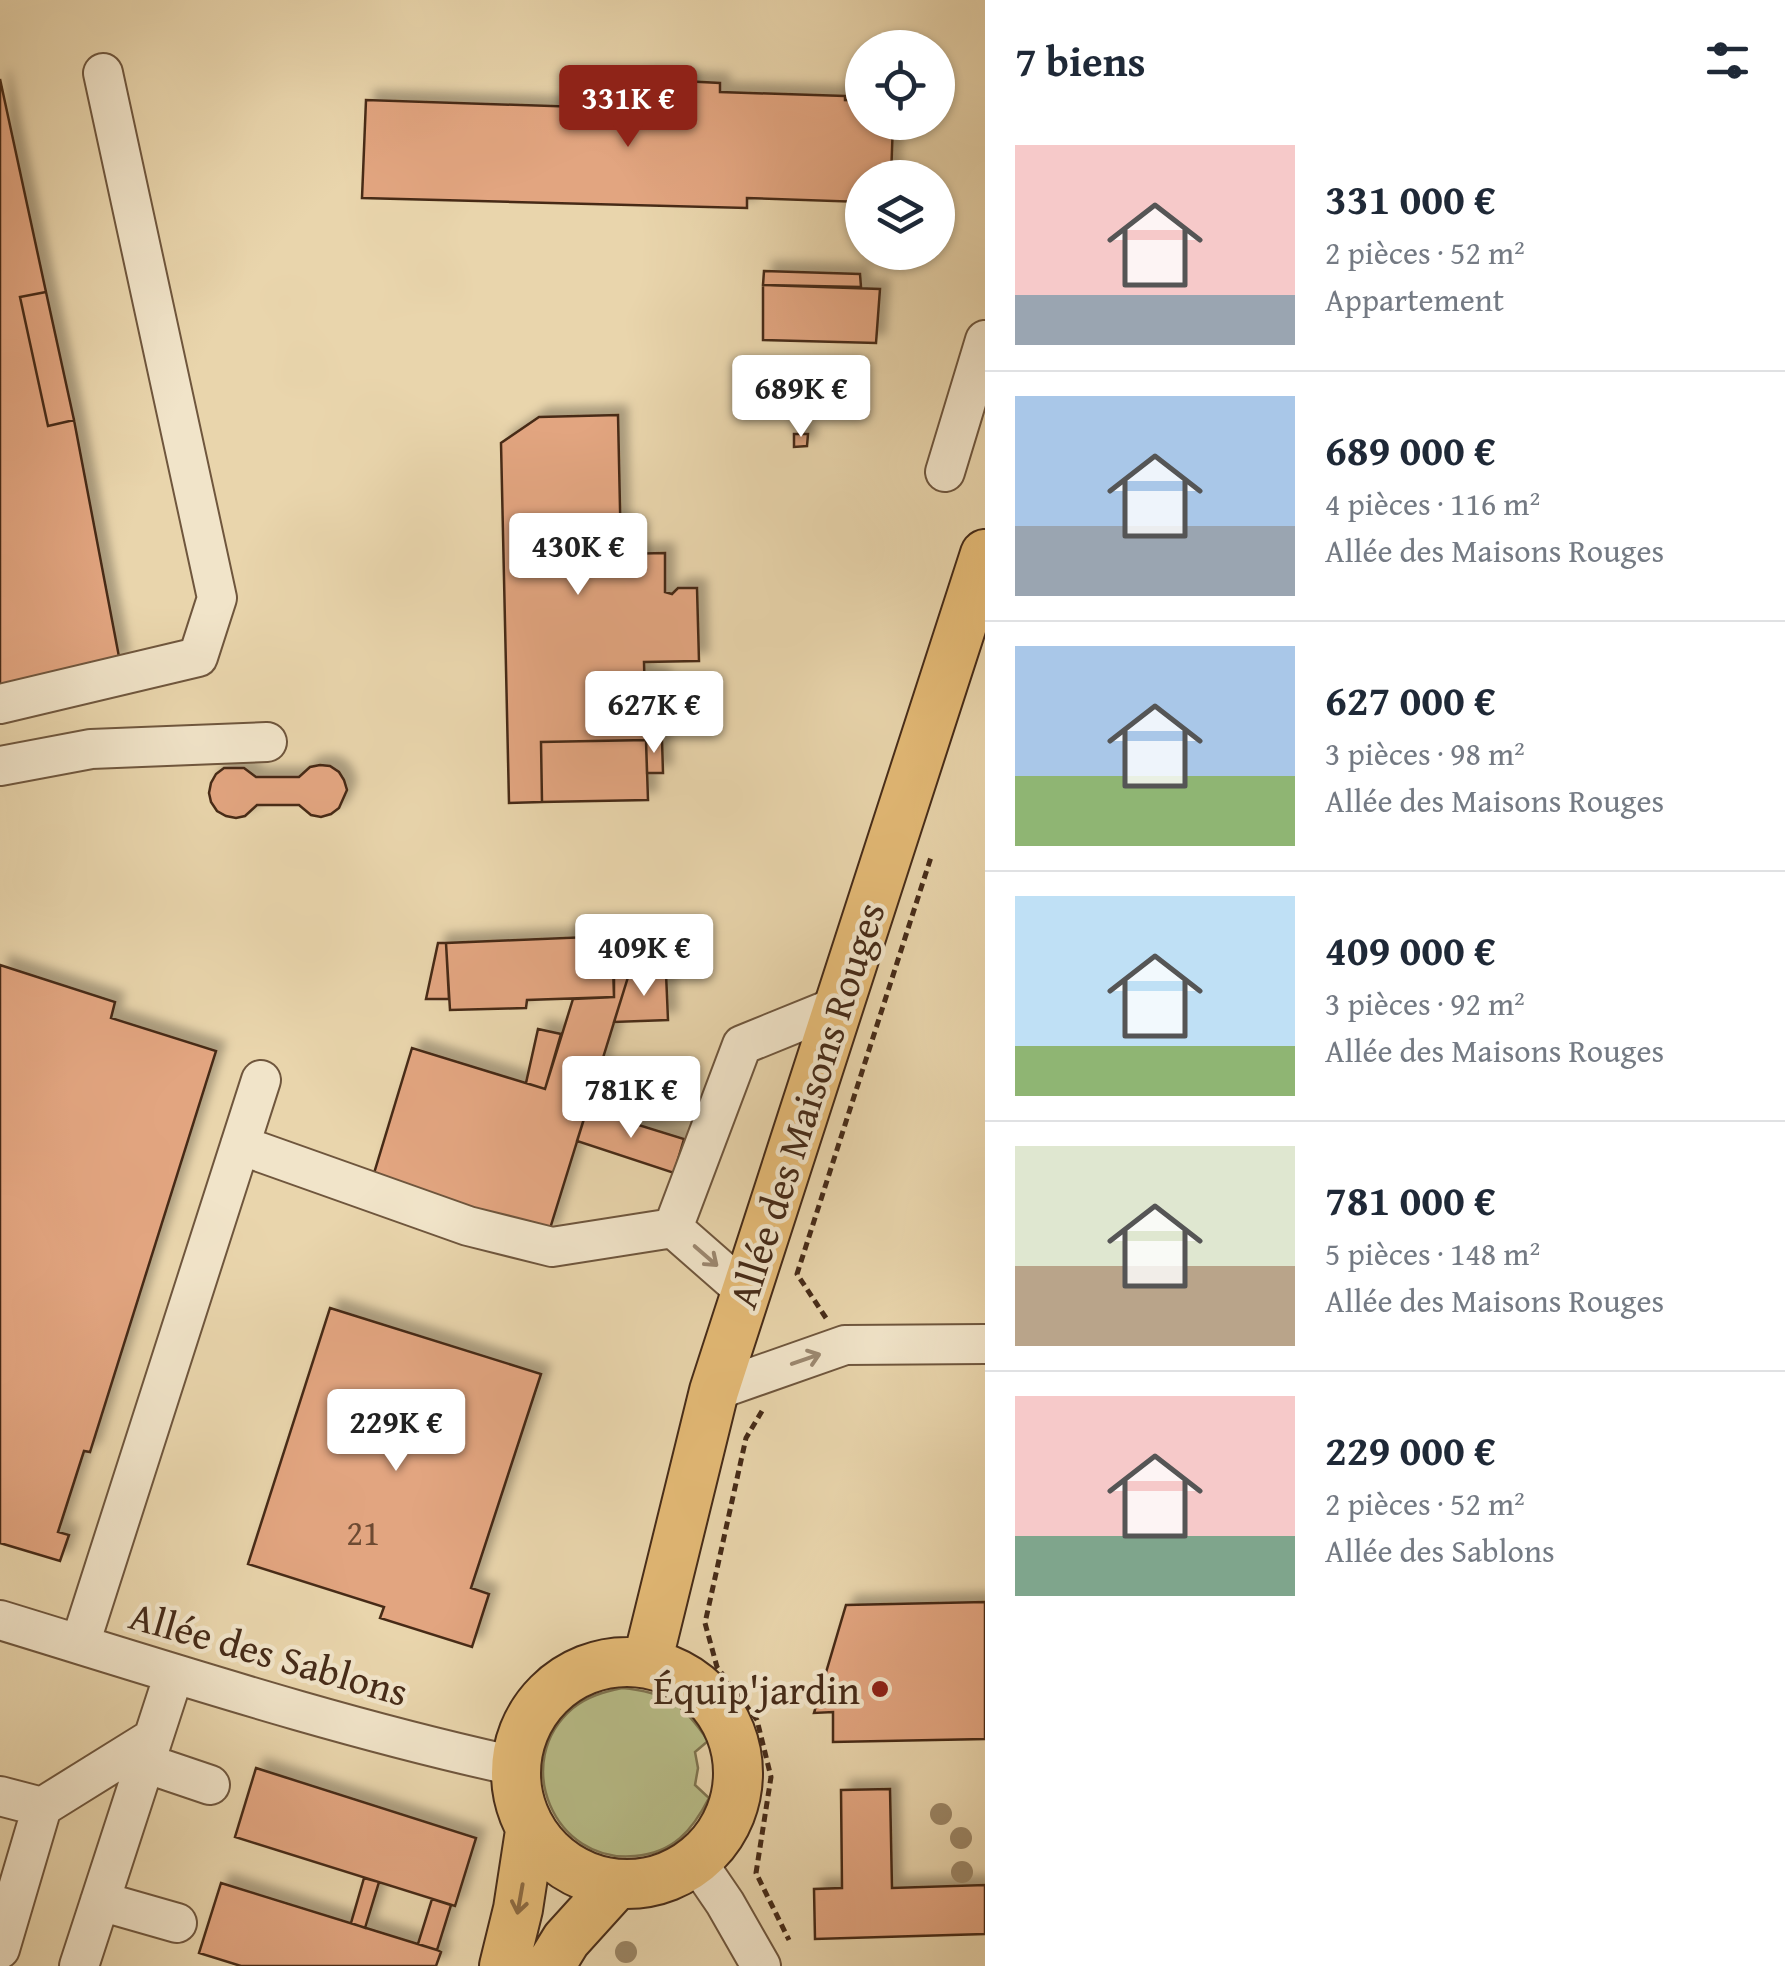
<!DOCTYPE html>
<html lang="fr">
<head>
<meta charset="utf-8">
<style>
  body { margin:0; font-family:"Gentium Book Plus",serif; background:#f6f6f7; color:#1f2937; height:100vh; display:flex; flex-direction:column; font-size:38px; white-space:nowrap }
  * { box-sizing:border-box; margin:0 }
  p { font-size:32px; color:#747a83 }
  .icon { flex:none; width:55px; height:55px; fill:none; stroke:currentColor; stroke-width:2; stroke-linecap:round; stroke-linejoin:round }
  .map { position:relative; flex:1; overflow:hidden }
  .side { display:flex; flex-direction:column; background:#fff; width:800px }
  .side>* { flex:none }
  .fabs { position:absolute; left:845px; top:30px; display:grid; gap:20px }
  .fabs a { display:grid; place-items:center; width:110px; height:110px; border-radius:50%; background:#fff; box-shadow:0 2px 8px #0004; font-size:50px }
  .price { position:absolute; translate:-50% -85px; padding:0 22px; border-radius:10px; background:#fff; color:#222; font-size:32px; line-height:65px; filter:drop-shadow(0 2px 5px #0008) }
  .price::after { content:''; position:absolute; left:50%; top:60px; width:30px; height:22px; margin-left:-15px; background:inherit; clip-path:polygon(0 0,100% 0,50% 100%) }
  .price.on { background:#8f2418; color:#fff }
  ul { padding:0; list-style:none }
  li { display:flex; align-items:center; gap:30px; height:250px; padding:0 30px }
  li+li { border-top:2px solid #e0e1e3 }
  li span { display:grid; place-items:center; flex:none; width:280px; height:200px; border-radius:0px; color:#555 }
  li>.icon { margin-inline-start:auto }
  span .icon { width:120px; height:120px; fill:#fffc; stroke-width:1 }
  li b { font-size:42px }
  h2 { display:flex; justify-content:space-between; align-items:center; height:120px; padding:0 30px; font-size:42px }
  main { display:flex; flex:1; min-height:0 }
  .map>svg:first-child { display:block }
  .green { fill:#b8bd88; stroke:#7f7450; stroke-width:2.5 }
  .building { fill:#e2a580; stroke:#462b18; stroke-width:2.5; filter:url(#shadow) }
  .lines { fill:none; stroke-linecap:round; stroke-linejoin:round }
  .minor-casing { stroke:#6f563d; stroke-width:42 }
  .major-casing { stroke:#462b18; stroke-width:52 }
  .path { stroke:#462b18; stroke-width:5; stroke-dasharray:8 5; stroke-linecap:butt }
  .minor { stroke:#f1e4c9; stroke-width:38 }
  .major { stroke:#e4ba76; stroke-width:48 }
  .tree { fill:#9c8767 }
  .oneway { stroke:#9c8870 }
  .oneway2 { stroke:#8d6b42 }
  .poi-dot { fill:#8f2418; stroke:#f1e4c9; stroke-width:4 }
  .labels { text-anchor:middle; dominant-baseline:central; stroke-width:9; stroke-linejoin:round; paint-order:stroke }
  .number-label { font-size:35px; fill:#6d4a32 }
  .street-label { font-size:40px; fill:#462b18; stroke:#f1e4c9 }
  .poi-label { font-size:40px; fill:#462b18; stroke:#f1e4c9; text-anchor:end }
</style>
</head>
<body>
<main>
<div class="map">
<svg width="985" height="1966" viewBox="0 0 985 1966">
  <defs>
    <filter id="shadow"><feDropShadow dx="9" dy="-9" stdDeviation="5" flood-color="#0004"/></filter>
  </defs>
  <rect width="100%" height="100%" fill="#e9d5ac"/>
  <filter id="stains"><feTurbulence type="fractalNoise" baseFrequency=".002" numOctaves="4"/><feColorMatrix values="0 0 0 0 .2 0 0 0 0 .09 0 0 0 0 .02 0 0 0 .5 -.17"/></filter>
  <radialGradient id="worn" r=".72"><stop offset=".6" stop-color="#630" stop-opacity="0"/><stop offset="1" stop-color="#630" stop-opacity=".3"/></radialGradient>
  <path class="green" d="M622,1688c44,4 62,16 86,53l-13,11 3,16 -3,17 14,13c-17,33 -36,55 -74,58 -81,8 -125,-95 -62,-148 15,-12 31,-16 49,-20z"/>
  <path class="building" d="M0,79l46,213 -26,5 28,129 26,-6 46,242 -120,26z
    M643,79l77,4v9l125,4v4l17,1v21h31l-2,56h-29v24l-115,-4v10l-385,-10 4,-98 276,9z
    M764,271l96,3 1,13 -98,-2z
    M763,285l117,4 -4,54 -113,-3z
    M46,292l28,128 -26,6 -28,-129z
    M618,415l3,139 44,-1v39l7,2 6,-6h19l2,73 -55,1 2,78 -105,2 1,60 -33,1 -8,-360 38,-26z
    M794,434h14l-1,12 -13,1z
    M645,675l16,2 1,63h-16z
    M646,740h16l1,33h-16z
    M646,740l2,60 -106,2 -1,-60z
    M320,765l10,1 9,6 5,8 3,10 -8,18 -8,6 -10,3 -10,-2 -12,-10h-42l-12,11 -9,2 -10,-2 -9,-5 -6,-9 -2,-9 2,-10 5,-9 8,-6h20l12,9h43l11,-10z
    M612,936l2,61 -87,3 -1,8 -76,2 -4,-67z
    M438,943h8l3,56h-23z
    M0,965l115,37 -4,16 105,33 -126,401 -6,-1 -26,81 11,3 -9,26 -60,-18z
    M666,973l2,47 -54,2 15,-48z
    M629,974l-81,261 -176,-55 40,-132 133,41 28,-90 41,-2v-22z
    M538,1029l23,5 -16,55 -19,-6z
    M587,1109l97,30 -10,34 -97,-32z
    M330,1308l211,66 -70,214 18,6 -17,53 -92,-29 4,-11 -136,-43z
    M985,1602v137l-152,3v-30l-19,1 32,-108z
    M256,1768l220,70 -21,68 -220,-69z
    M890,1789l2,99 93,-3v49l-170,5 -1,-50 28,-1 -1,-98z
    M364,1878l15,4 -14,46 -14,-5z
    M221,1883l216,67 4,2 -5,14h-195l-42,-13z
    M432,1899l19,6 -14,45 -19,-6z"/>
  <g class="lines">
    <defs>
      <path id="minor" d="M945,472l40,-132
        M0,704l198,-47 19,-59 -114,-525
        M0,766l91,-17 176,-7
        M240,1145l228,81 84,21 121,-19
        M746,1292l-73,-64 69,-183 96,-39
        M714,1391l131,-46 140,-1
        M0,1620c170,52 341,108 515,146
        M80,1644l181,-564
        M145,1763l65,22
        M0,1796l42,11
        M697,1862l28,41 36,63
        M100,1901l77,22
        M0,1949l42,-142 111,-69
        M79,1966l95,-292"/>
      <path id="major" d="M516 1773a111 111 0 1 1 222 0a111 111 0 1 1-222 0Z
        M647,1663l67,-272 271,-837
        M504,1966l14,-57 12,-78
        M550,1966l16,-26 48,-53"/>
    </defs>
    <use href="#minor" class="minor-casing"/>
    <use href="#major" class="major-casing"/>
    <path class="path" d="M826,1318l-29,-44 135,-420
      M762,1411l-16,27 -41,185 12,44 40,53 14,57 -15,96 33,67"/>
    <use href="#minor" class="minor"/>
    <use href="#major" class="major"/>
  </g>
  <g class="tree">
    <circle cx="941" cy="1814" r="11"/>
    <circle cx="961" cy="1838" r="11"/>
    <circle cx="962" cy="1872" r="11"/>
    <circle cx="626" cy="1952" r="11"/>
  </g>
  <defs><path id="oneway-shaft" d="M-6 0H5M1.5-3L5.5 0L1.5 3" fill="none" stroke-width="1.6" stroke-linecap="round" stroke-linejoin="round" transform="scale(2.5)"/></defs>
  <g class="oneway">
    <use href="#oneway-shaft" transform="translate(706 1256) rotate(41)"/>
    <use href="#oneway-shaft" transform="translate(806 1359) rotate(-19)"/>
  </g>
  <use class="oneway2" href="#oneway-shaft" transform="translate(520 1899) rotate(100)"/>
  <circle class="poi-dot" cx="880" cy="1689" r="10"/>
  <g class="labels">
    <g class="number-label">
      <text x="363" y="1532">21</text>
    </g>
    <g class="street-label">
      <text transform="translate(806 1105) rotate(-72)">Allée des Maisons Rouges</text>
      <text transform="translate(269 1653) rotate(16)">Allée des Sablons</text>
    </g>
    <g class="poi-label">
      <text x="860" y="1689">Équip'jardin</text>
    </g>
  </g>
  <rect width="100%" height="100%" filter="url(#stains)"/>
  <rect width="100%" height="100%" fill="url(#worn)"/>
</svg>
<div class="fabs">
<a><svg class="icon" aria-label="locate" viewBox="0 0 24 24"><circle cx="12" cy="12" r="6"/><path d="M12 2v4M12 18v4M2 12h4M18 12h4"/></svg></a>
<a><svg class="icon" aria-label="layers" viewBox="0 0 24 24"><path d="M12 4l9 5-9 5-9-5zM3 14l9 5 9-5"/></svg></a>
</div>
<b class="price on" style="left:628px;top:150px">331K €</b>
<b class="price" style="left:801px;top:440px">689K €</b>
<b class="price" style="left:578px;top:598px">430K €</b>
<b class="price" style="left:654px;top:756px">627K €</b>
<b class="price" style="left:644px;top:999px">409K €</b>
<b class="price" style="left:631px;top:1141px">781K €</b>
<b class="price" style="left:396px;top:1474px">229K €</b>
</div>
<section class="side">
<h2>7 biens<svg class="icon" aria-label="filters" viewBox="0 0 24 24"><path d="M4 7h16M4 17h16"/><circle cx="9" cy="7" r="2"/><circle cx="15" cy="17" r="2"/></svg></h2>
<ul>
<li><span style="background:linear-gradient(#f6c9c9 75%,#9aa5b1 0)"><svg class="icon" aria-label="home" viewBox="0 0 24 24"><path d="M3 11l9-7 9 7M6 9v11h12V9"/></svg></span><div><b>331 000 €</b><p>2 pièces · 52 m²</p><p>Appartement</p></div></li>
<li><span style="background:linear-gradient(#a9c7e8 65%,#9aa5b1 0)"><svg class="icon" aria-label="home" viewBox="0 0 24 24"><path d="M3 11l9-7 9 7M6 9v11h12V9"/></svg></span><div><b>689 000 €</b><p>4 pièces · 116 m²</p><p>Allée des Maisons Rouges</p></div></li>
<li><span style="background:linear-gradient(#a9c7e8 65%,#8fb573 0)"><svg class="icon" aria-label="home" viewBox="0 0 24 24"><path d="M3 11l9-7 9 7M6 9v11h12V9"/></svg></span><div><b>627 000 €</b><p>3 pièces · 98 m²</p><p>Allée des Maisons Rouges</p></div></li>
<li><span style="background:linear-gradient(#bfe0f5 75%,#8fb573 0)"><svg class="icon" aria-label="home" viewBox="0 0 24 24"><path d="M3 11l9-7 9 7M6 9v11h12V9"/></svg></span><div><b>409 000 €</b><p>3 pièces · 92 m²</p><p>Allée des Maisons Rouges</p></div></li>
<li><span style="background:linear-gradient(#dfe7d0 60%,#b9a48a 0)"><svg class="icon" aria-label="home" viewBox="0 0 24 24"><path d="M3 11l9-7 9 7M6 9v11h12V9"/></svg></span><div><b>781 000 €</b><p>5 pièces · 148 m²</p><p>Allée des Maisons Rouges</p></div></li>
<li><span style="background:linear-gradient(#f6c9c9 70%,#7fa58c 0)"><svg class="icon" aria-label="home" viewBox="0 0 24 24"><path d="M3 11l9-7 9 7M6 9v11h12V9"/></svg></span><div><b>229 000 €</b><p>2 pièces · 52 m²</p><p>Allée des Sablons</p></div></li>
</ul>
</section>
</main>
</body>
</html>
